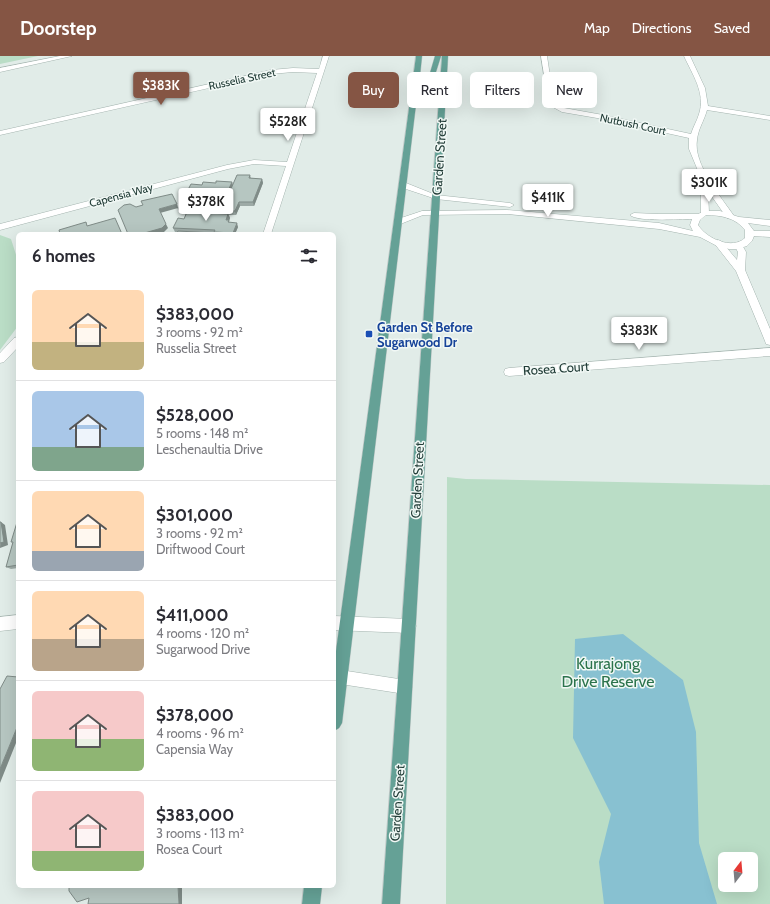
<!DOCTYPE html>
<html lang="en">
<head>
<meta charset="utf-8">
<style>
  body { margin:0; font-family:Cabin,sans-serif; background:#f7f7f7; color:#2b2b33; height:100vh; display:flex; flex-direction:column; font-size:15px; white-space:nowrap }
  * { box-sizing:border-box; margin:0 }
  p { font-size:13px; color:#7c7c81 }
  .icon { flex:none; width:22px; height:22px; fill:none; stroke:currentColor; stroke-width:2; stroke-linecap:round; stroke-linejoin:round }
  .map { position:relative; flex:1; overflow:hidden }
  .drawer { position:absolute; left:16px; top:176px; width:320px; height:656px; display:flex; flex-direction:column; background:#fff; border-radius:6px; box-shadow:0 4px 16px #0002 }
  .drawer>* { flex:none }
  .guide { position:absolute; left:348px; top:16px; width:362px; height:36px; display:flex; gap:8px }
  .needle { width:26px; rotate:16deg }
  .controls { position:absolute; left:718px; top:796px; display:grid; gap:8px }
  .controls a { display:grid; place-items:center; width:40px; height:40px; border-radius:6px; background:#fff; box-shadow:0 4px 16px #0002; font-size:20px }
  .price { position:absolute; translate:-50% -34px; padding:0 9px; border-radius:4px; background:#fff; color:#222; font-size:13px; line-height:26px; filter:drop-shadow(0 1px 2px #0008) }
  .price::after { content:''; position:absolute; left:50%; top:24px; width:12px; height:9px; margin-left:-6px; background:inherit; clip-path:polygon(0 0,100% 0,50% 100%) }
  .price.current { background:#855544; color:#fff }
  ul { padding:0; list-style:none }
  li { display:flex; align-items:center; gap:12px; height:100px; padding:0 16px }
  li+li { border-top:1px solid #e1e1e2 }
  li span { display:grid; place-items:center; flex:none; width:112px; height:80px; border-radius:6px; color:#555 }
  li>.icon { margin-inline-start:auto }
  span .icon { width:48px; height:48px; fill:#fffc; stroke-width:1 }
  li b { font-size:17px }
  h2 { display:flex; justify-content:space-between; align-items:center; height:48px; padding:0 16px; font-size:17px }
  .pill { padding:0 14px; border-radius:6px; background:#fff; box-shadow:0 4px 16px #0002; font-size:14px; line-height:36px }
  .pill.current { background:#855544; color:#fff }
  header { display:flex; align-items:center; gap:24px; box-sizing:border-box; height:56px; padding:0 20px; background:#855544; color:#fff }
  header strong { font-size:19px }
  nav { display:flex; gap:22px; margin-inline-start:auto; font-size:14px }
  .map>svg:first-child { display:block }
  .green { fill:#baddc6; fill-rule:evenodd }
  .water { fill:#88c1d1 }
  .lines { fill:none; stroke-linecap:round; stroke-linejoin:round }
  .minor-casing { stroke:#a4b4af; stroke-width:1 }
  .tertiary-casing { stroke:#a4b4af; stroke-width:1 }
  .primary-casing { stroke:#c1c8c7; stroke-width:1 }
  .minor { fill:#fff; fill-rule:evenodd }
  .tertiary { fill:#fff; fill-rule:evenodd }
  .primary { fill:#65a196; fill-rule:evenodd }
  .wall { fill:#9daaa6; fill-rule:evenodd }
  .shaded-wall { fill:#7f8b87 }
  .building { fill:#b6c6c1; stroke:#7f8b87 }
  .transit-dot { fill:#1a4fb4; stroke:#f1f8f5; stroke-width:1.5 }
  .labels { text-anchor:middle; dominant-baseline:central; stroke-width:3; stroke-linejoin:round; paint-order:stroke }
  .far-street-label { font-size:11px; fill:#213c37; stroke:#f1f8f5 }
  .street-label { font-size:13px; fill:#213c37; stroke:#f1f8f5 }
  .transit-label { font-size:13px; font-weight:bold; fill:#164399; stroke:#f1f8f5; text-anchor:start }
  .near-park-label { font-size:16px; fill:#2b734c; stroke:#f1f8f5 }
</style>
</head>
<body>
<header>
<strong>Doorstep</strong>
<nav><a>Map</a><a>Directions</a><a>Saved</a></nav>
</header>
<div class="map">
<svg width="770" height="848" viewBox="0 0 770 848">
  <rect width="100%" height="100%" fill="#e1ece8"/>
  <path class="green" d="M0,0h38l-38,8z
    M0,179l11,4 7,22v65l-18,24z
    M447,421l19,2 304,6v419h-324zM725,803h26v26h-26z"/>
  <path class="water" d="M623,578l60,46 13,52 3,111 18,61h-113l-5,-42 12,-48 -38,-76 2,-99z"/>
  <g class="lines">
    <defs>
      <path id="minor" d="M60,0h12l-72,16v-4z
        M323,0h6l-58,178h-8l23,-68 -32,-2 -26,5 -228,61v-6l227,-59 27,-5 33,2 30,-89 -24,-1 -22,2 -271,61v-4l271,-61 22,-2 26,1z
        M541,0h6l7,47 10,5 39,7 88,19c2,-7 6,-13 8,-20 7,-21 -7,-40 -15,-58h6l15,32 3,18 62,10v4l-63,-10c-3,11 -9,19 -10,30 -4,24 24,57 37,76l-1,2h-6l-19,-27 1,22 -4,2 -4,-2v-35l-12,-29v-11l-86,-19 -41,-7 -13,-7z
        M718,184l3,1 16,19 1,-8 -4,-7 1,-2h6l5,9 -1,18 25,59v16l-4,-1 -1,-3 -29,-70 -22,-28z
        M18,281v10l-14,15 -4,1v-10l14,-15z
        M770,292v8l-261,20 -4,-1 -1,-3 1,-3 4,-1z
        M18,559v14l-18,2v-14z
        M334,560l75,3 5,2 2,5 -2,5 -5,2 -75,-3z
        M334,613l71,11 5,2 2,5 -2,5 -5,2 -71,-11z"/>
      <path id="tertiary" d="M400,127h6l30,12 74,8 4,2 -4,2 -74,-8 -36,-12z
        M507,154l152,13 34,8 -3,-6 2,-6c-12,0 -55,3 -62,-4l4,-2 24,1h40l7,-3h15l19,6 31,3v6l-22,-3 6,8h16v6l-16,-1 -2,5 -5,5 -10,3h-8l-12,-3 -17,-9 -41,-8 -152,-15 -84,1 -25,10 -4,-3 1,-2 27,-9zM706,159c15,0 30,3 39,15v8c-13,12 -38,1 -47,-13l2,-5z"/>
      <path id="primary" d="M416,0h6l-2,19h7l3,-2 5,-17h6l-6,19 -7,4h-9l-77,644 -3,5 -5,3v-65z
        M442,0h6l-48,848h-18z
        M304,830h18l-2,18h-18z"/>
    </defs>
    <use href="#minor" class="minor-casing"/>
    <use href="#tertiary" class="tertiary-casing"/>
    <use href="#primary" class="primary-casing"/>
    <use href="#minor" class="minor"/>
    <use href="#tertiary" class="tertiary"/>
    <use href="#primary" class="primary"/>
  </g>
  <path class="wall" d="M250,119l1,3 11,1 1,4 -9,23h-14l-4,9h-7l1,3 -1,3v1l9,5 -3,7h-59l1,-2h-2l-2,-4 11,-9 2,-6h-6l-2,-4 24,-24 30,-3 1,3zM216,140l11,1 -8,13 1,4 -24,-2 1,-2 12,1z
    M18,463v49l-7,1 -5,-2 7,-24z"/>
  <path class="shaded-wall" d="M262,123l1,4 -9,23 -1,-4z
    M232,126l1,4 -5,11 -1,-4z
    M214,136l2,4 -7,15 -1,-5z
    M239,146l1,4 -4,9 -1,-4z
    M177,148l1,4 -18,5 -1,-4z
    M195,149l2,5 -2,4 -2,-4z
    M228,158l2,4 -1,3 1,3 -4,-4z
    M237,167l1,4 -3,7h-2z
    M166,168l2,4 -4,4 -5,2h-18z
    M1,466l4,3 3,20 -8,3z
    M18,669v13l-18,45v-14z
    M178,830h4v18h-3z"/>
  <path class="building" d="M237,119h13l-1,3 13,1 -9,23h-14l-4,9 -16,-1 6,-13 2,1z
    M216,125l16,1 -5,11 -13,-1 -6,14 -13,-1 -2,5 -15,-1 13,-25 11,1 1,-3 13,1z
    M172,138l5,10 -18,5 7,15 -4,4 -21,6h-13l-10,-24 6,-5 6,-1 6,3 7,-2 -2,-4z
    M187,156l41,2 -2,6h3l-1,2 9,1 -4,10 -19,-1 1,-2 -42,-2 5,-10 6,1z
    M115,162l7,16h-62l-1,-4 27,-8 1,4z
    M178,175l52,3h-54z
    M18,463v46l-12,2 7,-25h-2z
    M0,466h1l3,20 -4,1z
    M7,620l11,1v48l-18,44v-80z
    M69,830h109l1,18h-91l1,-6 -12,4 -8,-11z"/>
  <rect class="transit-dot" x="365" y="274" width="8" height="8" rx="2"/>
  <g class="labels">
    <g class="far-street-label">
      <text transform="translate(242 23) rotate(-12)">Russelia Street</text>
      <text transform="translate(633 68) rotate(12)">Nutbush Court</text>
      <text transform="translate(121 139) rotate(-15)">Capensia Way</text>
    </g>
    <g class="street-label">
      <text transform="translate(439 101) rotate(-86)">Garden Street</text>
      <text transform="translate(556 312) rotate(-4)">Rosea Court</text>
      <text transform="translate(417 424) rotate(-87)">Garden Street</text>
      <text transform="translate(397 747) rotate(-86)">Garden Street</text>
    </g>
    <g class="transit-label">
      <text x="377" y="271">Garden St Before<tspan x="377" dy="15">Sugarwood Dr</tspan></text>
    </g>
    <g class="near-park-label">
      <text x="608" y="607">Kurrajong<tspan x="608" dy="18">Drive Reserve</tspan></text>
    </g>
  </g>
</svg>
<div class="controls">
<a><svg class="needle" viewBox="-14 -14 28 28"><path d="M0-13l5 13h-10z" fill="#e53935"/><path d="M0 13l5-13h-10z" fill="#7c7c81"/></svg></a>
</div>
<b class="price current" style="left:161px;top:50px">$383K</b>
<b class="price" style="left:288px;top:86px">$528K</b>
<b class="price" style="left:709px;top:147px">$301K</b>
<b class="price" style="left:548px;top:162px">$411K</b>
<b class="price" style="left:206px;top:166px">$378K</b>
<b class="price" style="left:639px;top:295px">$383K</b>
<div class="guide">
<a class="pill current">Buy</a>
<a class="pill">Rent</a>
<a class="pill">Filters</a>
<a class="pill">New</a>
</div>
<section class="drawer">
<h2>6 homes<svg class="icon" aria-label="filters" viewBox="0 0 24 24"><path d="M4 7h16M4 17h16"/><circle cx="9" cy="7" r="2"/><circle cx="15" cy="17" r="2"/></svg></h2>
<ul>
<li><span style="background:linear-gradient(#ffd9b3 65%,#c2b280 0)"><svg class="icon" aria-label="home" viewBox="0 0 24 24"><path d="M3 11l9-7 9 7M6 9v11h12V9"/></svg></span><div><b>$383,000</b><p>3 rooms · 92 m²</p><p>Russelia Street</p></div></li>
<li><span style="background:linear-gradient(#a9c7e8 70%,#7fa58c 0)"><svg class="icon" aria-label="home" viewBox="0 0 24 24"><path d="M3 11l9-7 9 7M6 9v11h12V9"/></svg></span><div><b>$528,000</b><p>5 rooms · 148 m²</p><p>Leschenaultia Drive</p></div></li>
<li><span style="background:linear-gradient(#ffd9b3 75%,#9aa5b1 0)"><svg class="icon" aria-label="home" viewBox="0 0 24 24"><path d="M3 11l9-7 9 7M6 9v11h12V9"/></svg></span><div><b>$301,000</b><p>3 rooms · 92 m²</p><p>Driftwood Court</p></div></li>
<li><span style="background:linear-gradient(#ffd9b3 60%,#b9a48a 0)"><svg class="icon" aria-label="home" viewBox="0 0 24 24"><path d="M3 11l9-7 9 7M6 9v11h12V9"/></svg></span><div><b>$411,000</b><p>4 rooms · 120 m²</p><p>Sugarwood Drive</p></div></li>
<li><span style="background:linear-gradient(#f6c9c9 60%,#8fb573 0)"><svg class="icon" aria-label="home" viewBox="0 0 24 24"><path d="M3 11l9-7 9 7M6 9v11h12V9"/></svg></span><div><b>$378,000</b><p>4 rooms · 96 m²</p><p>Capensia Way</p></div></li>
<li><span style="background:linear-gradient(#f6c9c9 75%,#8fb573 0)"><svg class="icon" aria-label="home" viewBox="0 0 24 24"><path d="M3 11l9-7 9 7M6 9v11h12V9"/></svg></span><div><b>$383,000</b><p>3 rooms · 113 m²</p><p>Rosea Court</p></div></li>
</ul>
</section>
</div>
</body>
</html>
